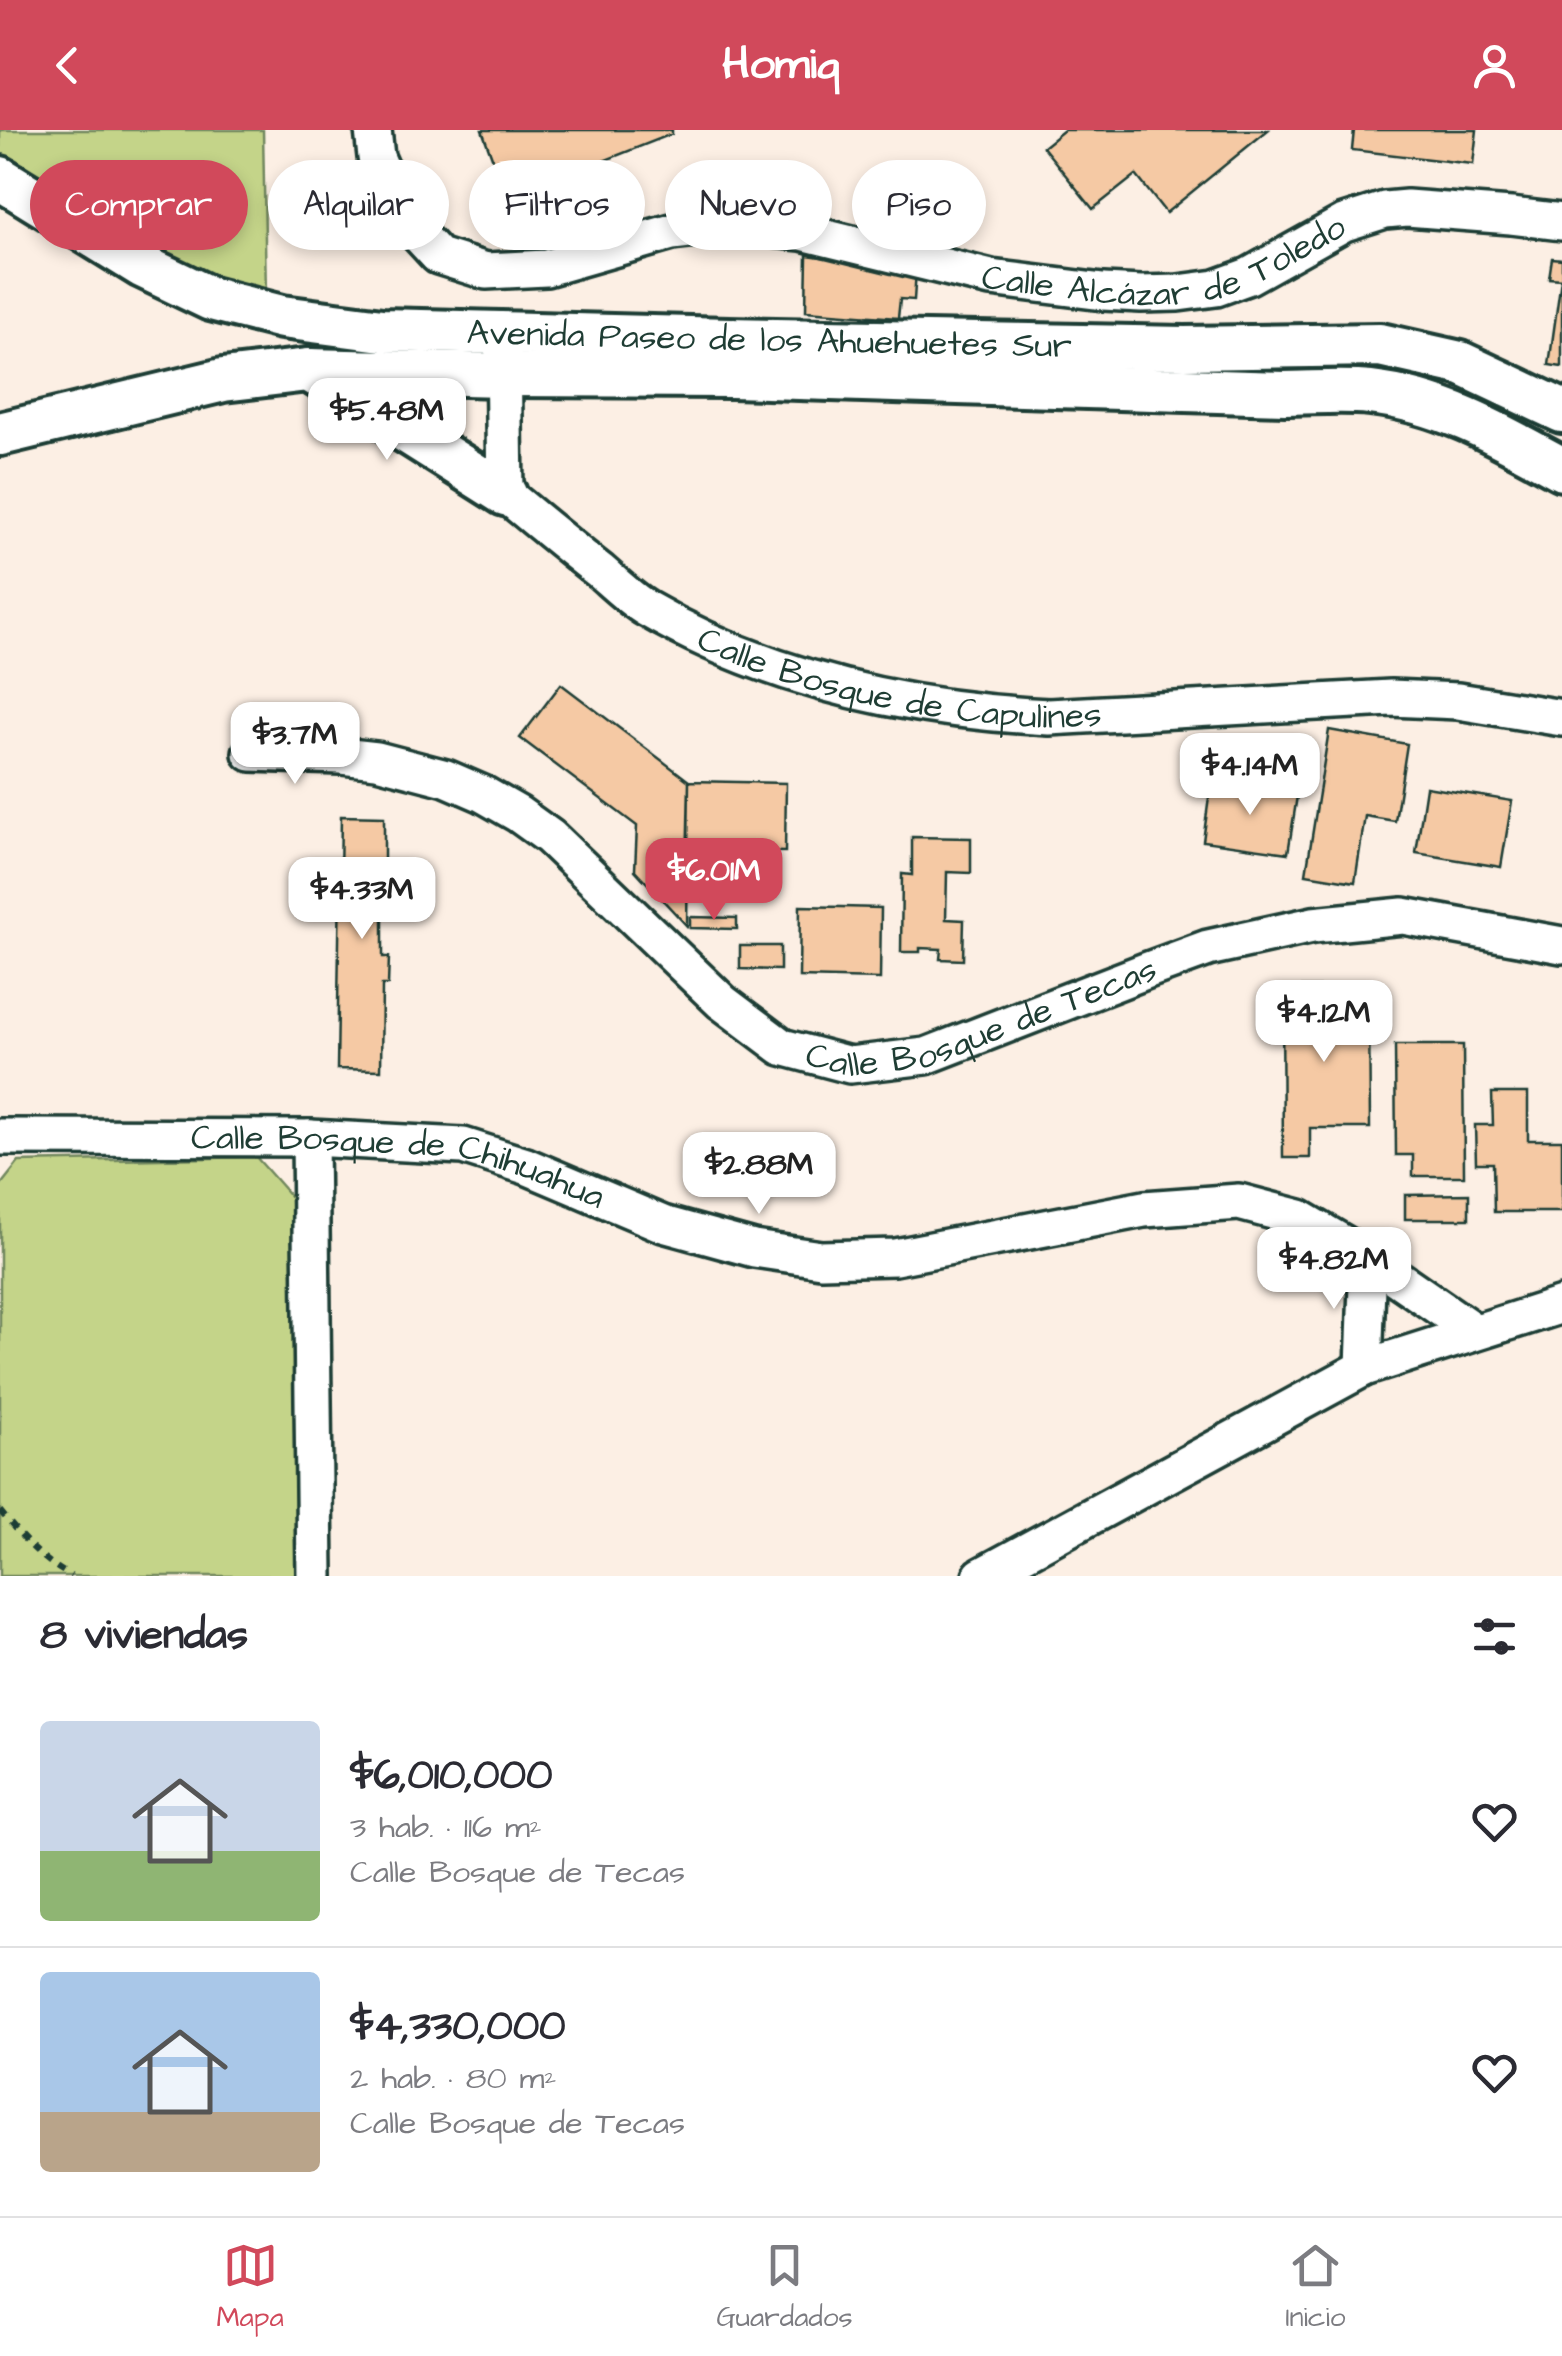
<!DOCTYPE html>
<html lang="es">
<head>
<meta charset="utf-8">
<style>
  body { margin:0; font-family:"Architects Daughter",sans-serif; background:#f7f7f7; color:#2b2b33; height:100vh; display:flex; flex-direction:column; font-size:38px; white-space:nowrap }
  * { box-sizing:border-box; margin:0 }
  p { font-size:32px; color:#7c7c81 }
  .icon { flex:none; width:55px; height:55px; fill:none; stroke:currentColor; stroke-width:2; stroke-linecap:round; stroke-linejoin:round }
  .map { position:relative; height:1446px; overflow:hidden }
  .drawer { display:flex; flex-direction:column; background:#fff; flex:1 }
  .drawer>* { flex:none }
  .banner { position:absolute; left:30px; top:30px; width:1000px; height:90px; display:flex; gap:20px }
  .price { position:absolute; translate:-50% -85px; padding:0 22px; border-radius:20px; background:#fff; color:#222; font-size:32px; line-height:65px; filter:drop-shadow(0 2px 5px #0008) }
  .price::after { content:''; position:absolute; left:50%; top:60px; width:30px; height:22px; margin-left:-15px; background:inherit; clip-path:polygon(0 0,100% 0,50% 100%) }
  .price.selected { background:#d1495b; color:#fff }
  ul { padding:0; list-style:none }
  li { display:flex; align-items:center; gap:30px; height:250px; padding:0 40px }
  li+li { border-top:2px solid #e1e1e2 }
  li span { display:grid; place-items:center; flex:none; width:280px; height:200px; border-radius:10px; color:#555 }
  li>.icon { margin-inline-start:auto }
  span .icon { width:120px; height:120px; fill:#fffc; stroke-width:1 }
  li b { font-size:42px }
  h2 { display:flex; justify-content:space-between; align-items:center; height:120px; padding:0 40px; font-size:42px }
  .pill { padding:0 35px; border-radius:45px; background:#fff; box-shadow:0 5px 15px #0003; font-size:35px; line-height:90px }
  .pill.selected { background:#d1495b; color:#fff }
  header { display:flex; justify-content:space-between; align-items:center; height:130px; padding:0 40px; background:#d1495b; color:#fff; font-size:45px; font-weight:800 }
  .menu { display:flex; justify-content:space-around; align-items:center; height:140px; border-top:2px solid #e1e1e2; background:#fff; font-size:28px; color:#7c7c81 }
  .menu a { display:grid; justify-items:center; gap:5px }
  .menu .selected { color:#d1495b }
  .map>svg:first-child { display:block }
  .green { fill:#c4d489; stroke:#72885e; stroke-width:2.5 }
  .building { fill:#f5c9a4; stroke:#1f3d34; stroke-width:2.5 }
  .lines { fill:none; stroke-linecap:round; stroke-linejoin:round }
  .minor-casing { stroke:#1f3d34; stroke-width:42 }
  .tertiary-casing { stroke:#1f3d34; stroke-width:50 }
  .path { stroke:#1f3d34; stroke-width:6; stroke-dasharray:8 8; stroke-linecap:butt }
  .minor { stroke:#fff; stroke-width:35 }
  .tertiary { stroke:#fff; stroke-width:42 }
  .labels { text-anchor:middle; dominant-baseline:central; stroke-width:9; stroke-linejoin:round; paint-order:stroke }
  .street-label { font-size:35px; fill:#1f3d34; stroke:#fff }
</style>
</head>
<body>
<header><svg class="icon" aria-label="back" viewBox="0 0 24 24"><path d="M15 5l-7 7 7 7"/></svg>Homiq<svg class="icon" aria-label="person" viewBox="0 0 24 24"><circle cx="12" cy="8" r="4"/><path d="M4 21q1-7 8-7t8 7"/></svg></header>
<div class="map">
<svg width="1562" height="1446" viewBox="0 0 1562 1446">
  <rect width="100%" height="100%" fill="#fcefe4"/>
  <filter id="ink" filterUnits="userSpaceOnUse"><feTurbulence type="fractalNoise" baseFrequency=".01" numOctaves="2"/><feDisplacementMap in="SourceGraphic" scale="20" xChannelSelector="R" yChannelSelector="G"/><feConvolveMatrix kernelMatrix="1 2 1 2 8 2 1 2 1" color-interpolation-filters="sRGB"/></filter>
  <g filter="url(#ink)">
    <path class="green" d="M0,0h263l3,166 -50,-10 -216,-122z
      M256,1027l44,50 3,369h-303v-390l19,-24z"/>
    <path class="building" d="M482,0h190v4l-165,65z
      M1064,0h204l-102,83 -30,-38 -43,34 -50,-62z
      M1354,0h123l-4,34 -121,-14z
      M807,125l109,15 -2,30 -14,-1 -2,19 -92,-7z
      M1552,128l10,1v108l-13,-2 12,-86 -12,-1z
      M561,554l128,97 -2,145 -52,-56 2,-44 -117,-88z
      M1329,600l78,14 -12,77 -30,-5 -10,66 -49,-8z
      M689,651l97,2 -1,69 -41,-1v22l-57,-1z
      M1211,653l86,13 -9,57 -85,-12z
      M1426,657l86,14 -11,66 -85,-14z
      M341,686l43,1v45h8l-1,50h-8v45h6l-1,28h-6l-1,85 -44,-1z
      M912,707l59,1v35l-24,-1 -1,47 18,1 -1,40 -23,-1 1,-10 -21,-1v4h-19l1,-78 10,1z
      M800,776l81,2 -1,71 -81,-2z
      M690,787l47,1v11l-47,-1z
      M740,816h40v24l-40,-1z
      M1297,857h54l1,13h17l1,128h-60v30h-27l-1,-155 15,-1z
      M1395,915h68l1,131h-51v-21h-17z
      M1492,963h36v47h34v72h-68l-1,-49h-17l-1,-38h18z
      M1469,1064v25h-64v-24z"/>
    <g class="lines">
      <defs>
        <g id="minor">
          <path id="s1" d="M373,0l3,27 26,60 36,39 48,15 60,-3 126,-36 61,-7 69,7 189,46 112,14 38,2 37,-1 38,-5 33,-12 95,-53 41,-13 22,-2 104,8 51,6"/>
          <path id="s2" d="M503,218l2,146c32,26 63,52 95,77 15,13 30,28 47,38 122,71 262,101 402,108l342,-19 67,3 104,17"/>
          <path id="s3" d="M251,623l90,3 36,4 69,18 37,16 35,20 32,23 172,165 60,45 68,18 76,-9 222,-86 60,-22 105,-23 90,-9 159,29"/>
          <path id="s4" d="M0,1007l310,1 153,8 63,20 137,58 91,25 67,10 74,-2 249,-48 95,-7 61,16 68,40 107,74"/>
          <path d="M310,1008l5,438"/>
          <path d="M1364,1238l4,-110"/>
          <path d="M981,1446l383,-208 198,-63"/>
        </g>
        <g id="tertiary">
          <path id="s5" d="M0,48l142,88 69,33 71,18 100,13 347,9 456,9 195,-3 80,18 102,48"/>
          <path d="M309,240l196,124"/>
          <path d="M0,304l223,-54 85,-10 195,5 229,1 553,17c27,0 57,-3 85,0 72,8 129,41 192,76"/>
        </g>
      </defs>
      <use href="#minor" class="minor-casing"/>
      <use href="#tertiary" class="tertiary-casing"/>
      <path class="path" d="M0,1381c22,27 40,48 71,65"/>
      <use href="#minor" class="minor"/>
      <use href="#tertiary" class="tertiary"/>
    </g>
  </g>
  <g class="labels">
    <g class="street-label">
      <text stroke="none"><textPath href="#s1" startOffset="892">Calle Alcázar de Toledo</textPath></text>
      <text stroke="none"><textPath href="#s5" startOffset="805">Avenida Paseo de los Ahuehuetes Sur</textPath></text>
      <text stroke="none"><textPath href="#s2" startOffset="595">Calle Bosque de Capulines</textPath></text>
      <text stroke="none"><textPath href="#s3" startOffset="840">Calle Bosque de Tecas</textPath></text>
      <text stroke="none"><textPath href="#s4" startOffset="402">Calle Bosque de Chihuahua</textPath></text>
    </g>
  </g>
</svg>
<b class="price" style="left:387px;top:333px">$5.48M</b>
<b class="price" style="left:295px;top:657px">$3.7M</b>
<b class="price" style="left:1250px;top:688px">$4.14M</b>
<b class="price selected" style="left:714px;top:793px">$6.01M</b>
<b class="price" style="left:362px;top:812px">$4.33M</b>
<b class="price" style="left:1324px;top:935px">$4.12M</b>
<b class="price" style="left:759px;top:1087px">$2.88M</b>
<b class="price" style="left:1334px;top:1182px">$4.82M</b>
<div class="banner">
<a class="pill selected">Comprar</a>
<a class="pill">Alquilar</a>
<a class="pill">Filtros</a>
<a class="pill">Nuevo</a>
<a class="pill">Piso</a>
</div>
</div>
<section class="drawer">
<h2>8 viviendas<svg class="icon" aria-label="filters" viewBox="0 0 24 24"><path d="M4 7h16M4 17h16"/><circle cx="9" cy="7" r="2"/><circle cx="15" cy="17" r="2"/></svg></h2>
<ul>
<li><span style="background:linear-gradient(#c9d6e8 65%,#8fb573 0)"><svg class="icon" aria-label="home" viewBox="0 0 24 24"><path d="M3 11l9-7 9 7M6 9v11h12V9"/></svg></span><div><b>$6,010,000</b><p>3 hab. · 116 m²</p><p>Calle Bosque de Tecas</p></div><svg class="icon" aria-label="heart" viewBox="0 0 24 24"><path d="M12 20l-8-8c-3-5 5-10 8-4 3-6 11-1 8 4z"/></svg></li>
<li><span style="background:linear-gradient(#a9c7e8 70%,#b9a48a 0)"><svg class="icon" aria-label="home" viewBox="0 0 24 24"><path d="M3 11l9-7 9 7M6 9v11h12V9"/></svg></span><div><b>$4,330,000</b><p>2 hab. · 80 m²</p><p>Calle Bosque de Tecas</p></div><svg class="icon" aria-label="heart" viewBox="0 0 24 24"><path d="M12 20l-8-8c-3-5 5-10 8-4 3-6 11-1 8 4z"/></svg></li>
</ul>
</section>
<nav class="menu">
<a class="selected"><svg class="icon" aria-label="map" viewBox="0 0 24 24"><path d="M3 6l6-2 6 2 6-2v14l-6 2-6-2-6 2zM9 4v14M15 6v14"/></svg>Mapa</a>
<a><svg class="icon" aria-label="saved" viewBox="0 0 24 24"><path d="M7 4h10v16l-5-4-5 4z"/></svg>Guardados</a>
<a><svg class="icon" aria-label="home" viewBox="0 0 24 24"><path d="M3 11l9-7 9 7M6 9v11h12V9"/></svg>Inicio</a>
</nav>
</body>
</html>
